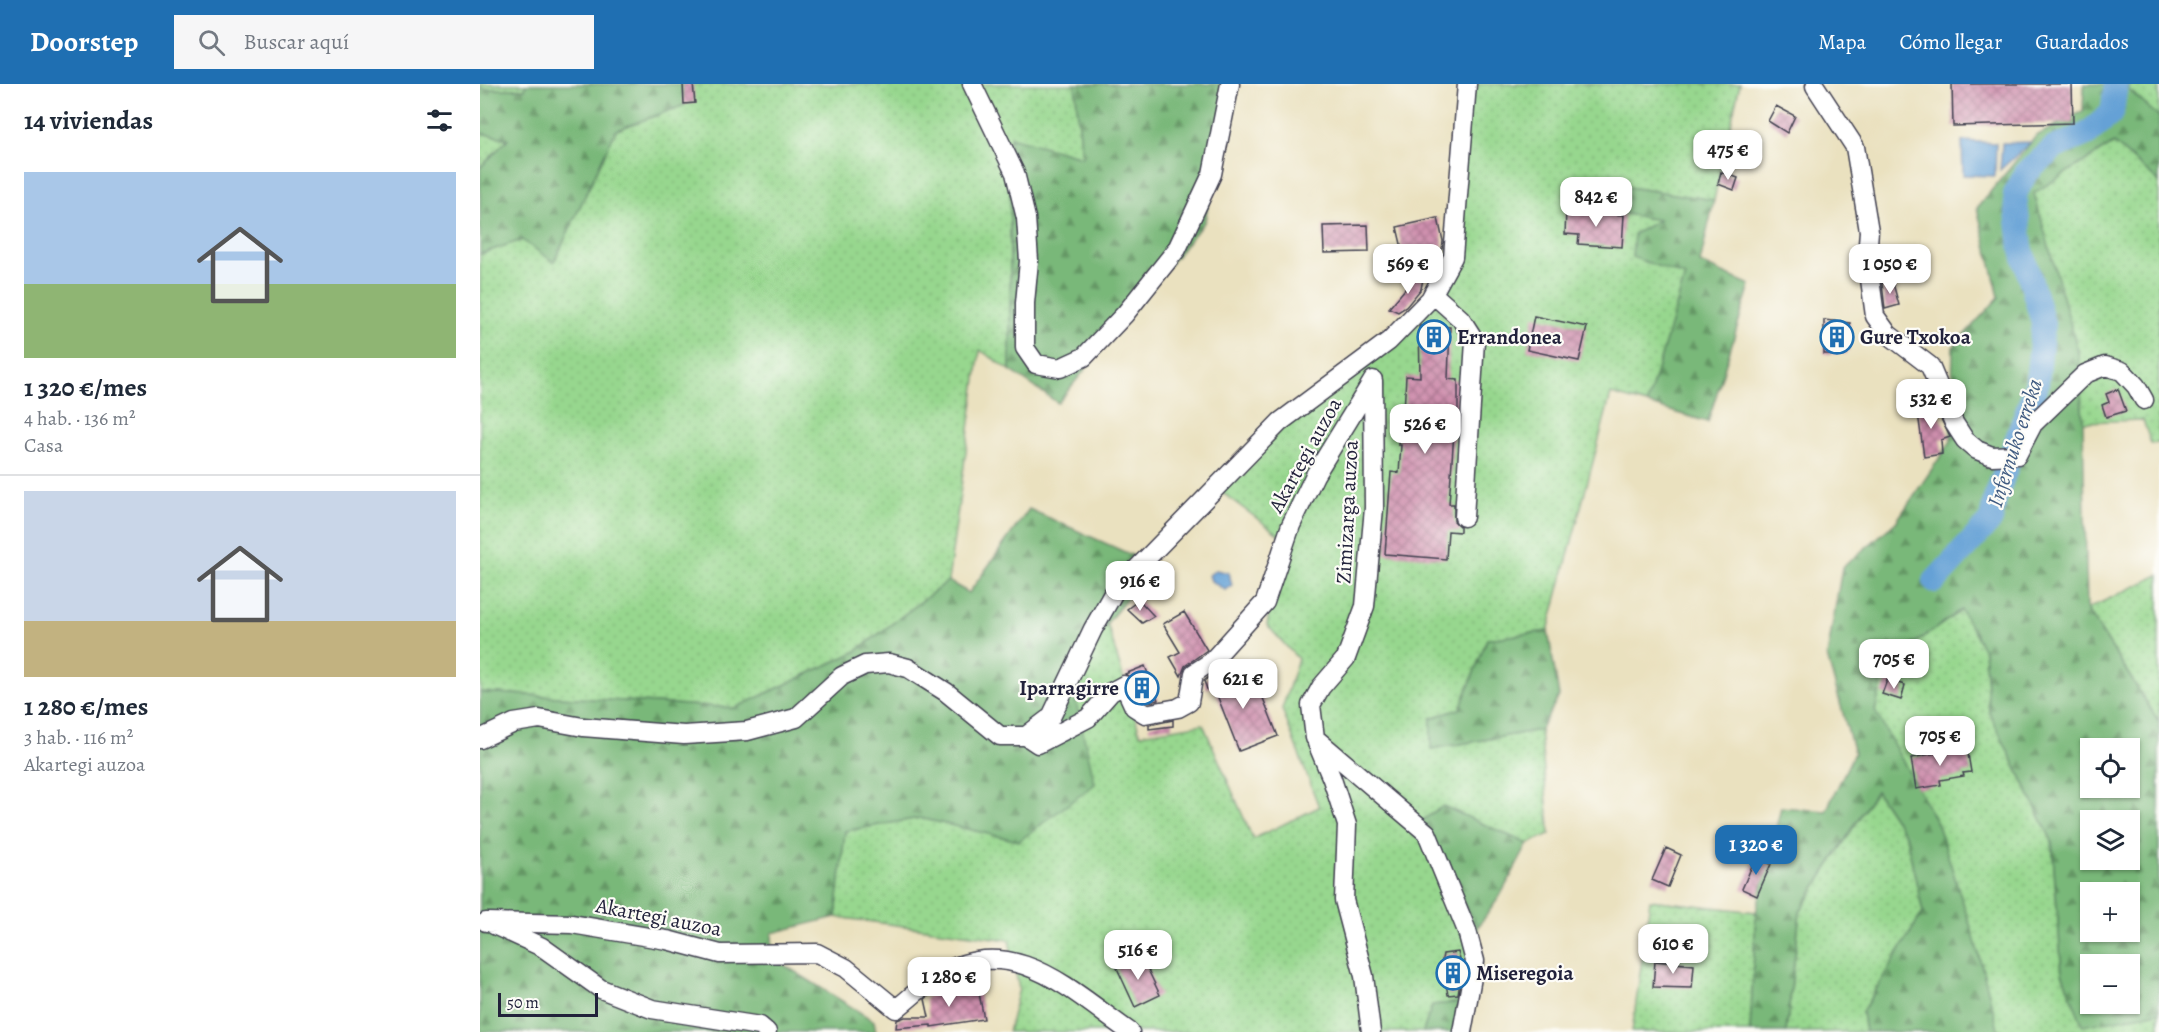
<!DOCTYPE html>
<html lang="es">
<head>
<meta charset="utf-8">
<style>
  body { margin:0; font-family:Alegreya,serif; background:#f6f6f7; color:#1f2937; height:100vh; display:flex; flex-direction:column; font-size:22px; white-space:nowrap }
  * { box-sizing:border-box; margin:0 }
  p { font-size:20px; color:#747a83 }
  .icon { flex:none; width:33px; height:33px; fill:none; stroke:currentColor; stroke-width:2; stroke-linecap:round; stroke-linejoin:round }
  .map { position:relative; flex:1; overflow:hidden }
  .panel { display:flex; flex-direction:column; background:#fff; width:480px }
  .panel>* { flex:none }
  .buttons { position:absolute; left:1600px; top:654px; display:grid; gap:12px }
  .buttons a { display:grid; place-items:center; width:60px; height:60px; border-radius:0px; background:#fff; box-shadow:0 2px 4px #0004; font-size:30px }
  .scale { position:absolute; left:18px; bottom:15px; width:100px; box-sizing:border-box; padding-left:6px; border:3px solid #22223b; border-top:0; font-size:16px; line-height:21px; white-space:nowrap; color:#22223b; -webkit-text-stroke:4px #fdfcf7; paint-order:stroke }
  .price { position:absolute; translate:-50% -51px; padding:0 14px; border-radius:12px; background:#fff; color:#222; font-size:20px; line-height:39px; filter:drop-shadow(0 2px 3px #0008) }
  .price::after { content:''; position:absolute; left:50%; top:36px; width:18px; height:14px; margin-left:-9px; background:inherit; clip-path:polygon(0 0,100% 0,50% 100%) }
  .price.on { background:#1f6fb2; color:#fff }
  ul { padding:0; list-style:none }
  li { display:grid; align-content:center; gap:12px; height:318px; padding:0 24px }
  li+li { border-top:2px solid #e0e1e3 }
  li span { display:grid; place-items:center; height:186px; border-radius:0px; color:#555 }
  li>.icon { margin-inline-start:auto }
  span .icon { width:108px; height:108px; fill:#fffc; stroke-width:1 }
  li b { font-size:26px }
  h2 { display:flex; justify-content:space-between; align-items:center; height:72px; padding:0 24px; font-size:26px }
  header { display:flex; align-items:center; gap:36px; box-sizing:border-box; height:84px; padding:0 30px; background:#1f6fb2; color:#fff }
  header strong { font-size:28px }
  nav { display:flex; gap:33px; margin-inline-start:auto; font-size:21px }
  .search { width:420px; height:54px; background:#f6f6f7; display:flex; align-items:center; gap:15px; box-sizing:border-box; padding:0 21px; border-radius:0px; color:#747a83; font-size:22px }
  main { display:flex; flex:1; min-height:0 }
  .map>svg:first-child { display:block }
  .grass { fill:url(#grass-dots); stroke:#5c7c64; stroke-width:1.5 }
  .forest { fill:url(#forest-firs); stroke:#4e6d5a; stroke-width:1.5; fill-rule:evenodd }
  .water { fill:#65a1d6; stroke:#446288; stroke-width:1.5 }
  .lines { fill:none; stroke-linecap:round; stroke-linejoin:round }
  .river { stroke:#65a1d6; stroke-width:24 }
  .building { fill:url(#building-cross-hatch) }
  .minor-casing { stroke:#403f4f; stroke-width:21 }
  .minor { stroke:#fff; stroke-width:18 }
  .labels { text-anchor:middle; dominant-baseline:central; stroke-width:4.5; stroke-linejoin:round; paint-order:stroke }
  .poi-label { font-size:21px; font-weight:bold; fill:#22223b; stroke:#fdfcf7; text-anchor:start }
  .street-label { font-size:21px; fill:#22223b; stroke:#fdfcf7 }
  .water-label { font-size:22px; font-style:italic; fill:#405b81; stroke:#fdfcf7 }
</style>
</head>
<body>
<header>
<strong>Doorstep</strong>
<div class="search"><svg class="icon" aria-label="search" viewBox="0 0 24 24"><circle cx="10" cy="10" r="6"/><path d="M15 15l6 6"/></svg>Buscar aquí</div>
<nav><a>Mapa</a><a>Cómo llegar</a><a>Guardados</a></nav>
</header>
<main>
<section class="panel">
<h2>14 viviendas<svg class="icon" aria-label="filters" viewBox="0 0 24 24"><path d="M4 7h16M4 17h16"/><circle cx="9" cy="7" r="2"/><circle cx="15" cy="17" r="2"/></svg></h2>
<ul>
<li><span style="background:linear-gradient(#a9c7e8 60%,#8fb573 0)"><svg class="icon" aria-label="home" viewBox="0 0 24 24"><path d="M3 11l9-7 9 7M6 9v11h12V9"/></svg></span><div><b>1 320 €/mes</b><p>4 hab. · 136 m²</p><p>Casa</p></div></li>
<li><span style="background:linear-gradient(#c9d6e8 70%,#c2b280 0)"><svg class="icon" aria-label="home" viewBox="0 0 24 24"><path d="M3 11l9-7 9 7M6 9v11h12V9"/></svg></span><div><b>1 280 €/mes</b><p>3 hab. · 116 m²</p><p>Akartegi auzoa</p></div></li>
</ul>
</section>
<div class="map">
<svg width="1679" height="948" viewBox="0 0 1679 948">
  <defs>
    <pattern id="grass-dots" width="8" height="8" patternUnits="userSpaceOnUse" patternTransform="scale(1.5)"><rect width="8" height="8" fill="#97d78e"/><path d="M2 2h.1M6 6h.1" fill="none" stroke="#82b87b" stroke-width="1.8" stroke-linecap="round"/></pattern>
    <pattern id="forest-firs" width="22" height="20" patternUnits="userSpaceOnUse" patternTransform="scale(1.5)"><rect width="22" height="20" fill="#79b879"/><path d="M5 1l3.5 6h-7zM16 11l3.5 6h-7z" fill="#639564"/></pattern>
    <pattern id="building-cross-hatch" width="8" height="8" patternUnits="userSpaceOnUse" patternTransform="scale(1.5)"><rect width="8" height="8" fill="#cf90ae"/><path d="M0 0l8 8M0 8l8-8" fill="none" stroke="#a8758f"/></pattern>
  </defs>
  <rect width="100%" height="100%" fill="#fdfcf7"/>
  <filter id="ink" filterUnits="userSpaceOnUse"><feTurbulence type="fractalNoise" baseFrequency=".0167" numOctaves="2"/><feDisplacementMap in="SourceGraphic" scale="12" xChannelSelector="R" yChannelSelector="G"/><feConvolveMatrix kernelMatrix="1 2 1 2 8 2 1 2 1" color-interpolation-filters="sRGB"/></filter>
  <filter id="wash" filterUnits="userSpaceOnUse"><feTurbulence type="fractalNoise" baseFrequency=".008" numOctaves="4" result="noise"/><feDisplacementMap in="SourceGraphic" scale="24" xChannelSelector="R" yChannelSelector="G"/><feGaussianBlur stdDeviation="1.35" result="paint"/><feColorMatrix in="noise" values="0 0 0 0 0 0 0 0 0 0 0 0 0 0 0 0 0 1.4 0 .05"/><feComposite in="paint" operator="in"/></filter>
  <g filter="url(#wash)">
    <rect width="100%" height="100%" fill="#eae1bf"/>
    <path class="grass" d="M0,0h46l-1,5h-45z
      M203,0h392l7,73 -72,-19v232l-30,-20 -32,231 -93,71 -120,56 -255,-16v-438l42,-14 32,22 62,-132 68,-25z
      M983,0h277l-26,116 -132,-20 1,26 77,14 26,56 -39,128 -36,-10 -63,237 -61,8 -27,70 -29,9v31l109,-19 10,104 -22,10 -85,-38 -24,17 59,104 -4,74 -42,4 -9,27h-415l11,-43 -10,-49 -173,-23 9,-86 75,-13 99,23 52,-160 36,-58 33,111 63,-10 50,115 66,-32 -37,-98 16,-50 -31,-34 15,-88 -66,-49 229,-205z
      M1650,0h29v33l-33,-29z
      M0,49l28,6 -28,29z
      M1634,59l45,39v261l-8,1 -8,-24 -60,2 -5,-71 -45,-158z
      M1679,491v147l-72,-113z
      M1482,526l22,40 5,62 63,129 10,132 21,52 76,-13v20h-160l-124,-321 11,-47z
      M1396,707l30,45 17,76 -61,100 3,20h-79l14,-120z
      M1170,816l106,12 -6,120h-118z"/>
    <path class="forest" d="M46,0h157l2,21 -69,25 -62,132 -32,-22 -42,14v-86l28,-29 -28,-6v-44h45z
      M595,0h155l-25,137 -147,182 -48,-33v-233l72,20z
      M1604,0h46l-3,4 32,29v65l-45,-39 -80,50 44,158 5,71 4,187 72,113v290l-76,14 -21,-53 -10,-132 -63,-129 -5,-62 -23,-40 -75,54 -11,47 63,114 36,112 25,95h-134l-3,-20 61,-100 -17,-76 -30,-45 -76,121 -14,120h-36l6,-120 25,-105 45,4 28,-58 -27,-97 15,-88 54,-46 55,-81 2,-94 46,-50 -22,-89 59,-72 47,-25zM1611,664h39v40h-39zM1611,736h39v40h-39zM1611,808h39v40h-39zM1611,880h39v40h-39z
      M1102,96l132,20 -14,63 50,22 -42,137 -61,-18 38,-128 -53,-19 2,-23 25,-14 -76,-14z
      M549,425l125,56 -47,58 -36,58 24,103 -76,57 -99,-23 -75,13 -9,86 -64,16 1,25 101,63 2,11h-396v-340l255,16 120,-56 93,-71 21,12z
      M1068,547l11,65 -19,34 -109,19v-31l29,-9 27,-70z
      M963,722l85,38 -28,52 -22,31 -59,-104z
      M994,917l-9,31h-42l9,-27z"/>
    <path class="water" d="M1482,57l34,2 -1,33 -32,-1z
      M1551,58l-31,28 2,-27z
      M736,486l13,3 3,13 -7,4 -14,-9 -2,-6z"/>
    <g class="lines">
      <path class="river" d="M1455,497l56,-61 4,-21 42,-116 6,-60 -22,-76 -6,-53 11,-21 28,-25 33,-14 25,-21 4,-29"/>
    </g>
    <g id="blocks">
      <path class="building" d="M203,0h10l2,19 -11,1z
        M1472,0h120l1,39 -120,3z
        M1296,22l19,10 -8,17 -19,-12z
        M1241,88l17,6 -4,12 -16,-6z
        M1086,127l58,4 -2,32 -44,-3 1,-9 -14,-1z
        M958,134l5,23 -1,8 -9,2 2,11 -17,4 -3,-11 -11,2 -7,-30z
        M888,141l1,27 -45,1 -1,-27z
        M937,191l6,4 -2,10 -15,18 -8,5 -9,-4z
        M1412,196l7,25 -14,4 -3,-26z
        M1054,232l53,11 -8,34 -52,-11z
        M1344,236l26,3v28h-3v3h-23z
        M939,242l31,1 -2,52 10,1v53l-4,-1 -5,72h5v17l6,6v5l-12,-1 -2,28 -61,-5 6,-82 8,1 2,-28h-3l2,-22 -7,-1 1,-11h10l2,-35 14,1z
        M1638,305l8,22 -20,6 -4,-12 7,-3 -3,-8z
        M1453,319l17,34 -9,3 1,14 -18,3 -7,-51z
        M659,516l15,16 -12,7 -15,-14z
        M704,528l23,38 -22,16 -4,10 -11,-19 10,-5 -17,-28z
        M665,582l13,34 -11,2 -4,-3 -9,-19 -9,-6z
        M742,583l12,20 21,-9 23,58 -39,15 -26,-66 -6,4 -3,-8z
        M1407,596l18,5 -4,15 -19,-6z
        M693,636v6l-24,3v-4z
        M1480,664h7l4,24 -8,1 1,3 -24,4 1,5 -25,4 -5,-31z
        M1186,764l15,7 -13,32 -16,-7z
        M1276,773l15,7 -14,32 -15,-7z
        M978,868l4,16 -4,26 -10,1 -6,-36 1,-5z
        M661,871l19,40 -25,12 -19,-41z
        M1175,877l39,4 -2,23 -39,-1z
        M497,899l7,36 -53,8v-2l-35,3 1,-8 8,-3h24l-4,-18 9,-7z"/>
    </g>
  </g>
  <g filter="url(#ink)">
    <use href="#blocks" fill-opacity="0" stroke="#403f4f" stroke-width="1.5"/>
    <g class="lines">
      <defs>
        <path id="minor" d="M492,0l43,89 11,45 3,43 -4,42v45l11,16 24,4 24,-11 41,-43 52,-65 35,-75 18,-90
          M1335,2l40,61 14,84 -2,26 8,59 13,18 42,32 24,57 11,17 12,10 15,6 25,-1 16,-31 52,-50 20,-8 17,5 14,15 8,14
          M953,210l28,25 14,22 -11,176
          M893,296l1,128 -9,98 -19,52 -25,29 -10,18 4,33 112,95 40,98 8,30 -13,71
          M546,652l12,8 50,-26 23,-26 13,-7 10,22 11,7 33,-6 11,-6 5,-29 17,-11 54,-60 26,-77 24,-50 57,-93
          M0,655l34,-16 25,-4 44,8 101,8 63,-4 49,-13 46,-42 23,-11 24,-2 19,5 38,24 54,44h26l25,-19 42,-88 21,-37 166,-170 109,-81 41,-42 23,-42 14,-173
          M837,659l15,36 15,46 -3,75 20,76 7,56
          M6,838l86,2 95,16 53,14 97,-1 29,15 50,41c13,-10 26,-23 40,-32 75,-48 135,14 194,55
          M14,841l48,22 59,42 51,20 108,17 7,6"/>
      </defs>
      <use href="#minor" class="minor-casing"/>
      <use href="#minor" class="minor"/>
    </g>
  </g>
  <defs>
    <symbol id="building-ring" viewBox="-11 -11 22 22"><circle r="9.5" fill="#fdfcf7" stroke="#1f6fb2" stroke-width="1.5"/><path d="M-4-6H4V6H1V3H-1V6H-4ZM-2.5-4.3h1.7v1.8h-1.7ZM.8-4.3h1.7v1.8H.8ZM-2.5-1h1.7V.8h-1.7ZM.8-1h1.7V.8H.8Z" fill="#1f6fb2"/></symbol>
  </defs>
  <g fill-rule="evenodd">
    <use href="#building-ring" x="935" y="234" width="38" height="38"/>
    <use href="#building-ring" x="1338" y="234" width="38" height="38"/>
    <use href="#building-ring" x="643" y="585" width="38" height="38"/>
    <use href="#building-ring" x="954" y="870" width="38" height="38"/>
  </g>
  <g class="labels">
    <g class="poi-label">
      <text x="977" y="253">Errandonea</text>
      <text x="1380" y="253">Gure Txokoa</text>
      <text x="639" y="604" text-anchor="end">Iparragirre</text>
      <text x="996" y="889">Miseregoia</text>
    </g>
    <g class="street-label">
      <text transform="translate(825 371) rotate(-61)">Akartegi auzoa</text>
      <text transform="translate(867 428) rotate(-87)">Zimizarga auzoa</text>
      <text transform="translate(179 833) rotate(11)">Akartegi auzoa</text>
    </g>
    <g class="water-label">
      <text transform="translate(1535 359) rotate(-72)">Infernuko erreka</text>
    </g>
  </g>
</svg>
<div class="buttons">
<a><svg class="icon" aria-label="locate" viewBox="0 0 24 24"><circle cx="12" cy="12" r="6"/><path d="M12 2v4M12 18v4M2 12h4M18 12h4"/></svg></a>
<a><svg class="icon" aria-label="layers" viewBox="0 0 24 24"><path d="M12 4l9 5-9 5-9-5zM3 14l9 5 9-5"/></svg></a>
<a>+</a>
<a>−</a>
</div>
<div class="scale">50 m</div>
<b class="price" style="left:1248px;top:97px">475 €</b>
<b class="price" style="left:1116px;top:144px">842 €</b>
<b class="price" style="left:928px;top:211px">569 €</b>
<b class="price" style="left:1410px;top:211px">1 050 €</b>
<b class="price" style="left:1451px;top:346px">532 €</b>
<b class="price" style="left:945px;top:371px">526 €</b>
<b class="price" style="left:660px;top:528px">916 €</b>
<b class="price" style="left:1414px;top:606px">705 €</b>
<b class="price" style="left:763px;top:626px">621 €</b>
<b class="price" style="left:1460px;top:683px">705 €</b>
<b class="price on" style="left:1276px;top:792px">1 320 €</b>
<b class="price" style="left:1193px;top:891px">610 €</b>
<b class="price" style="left:658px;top:897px">516 €</b>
<b class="price" style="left:469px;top:924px">1 280 €</b>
</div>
</main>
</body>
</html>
